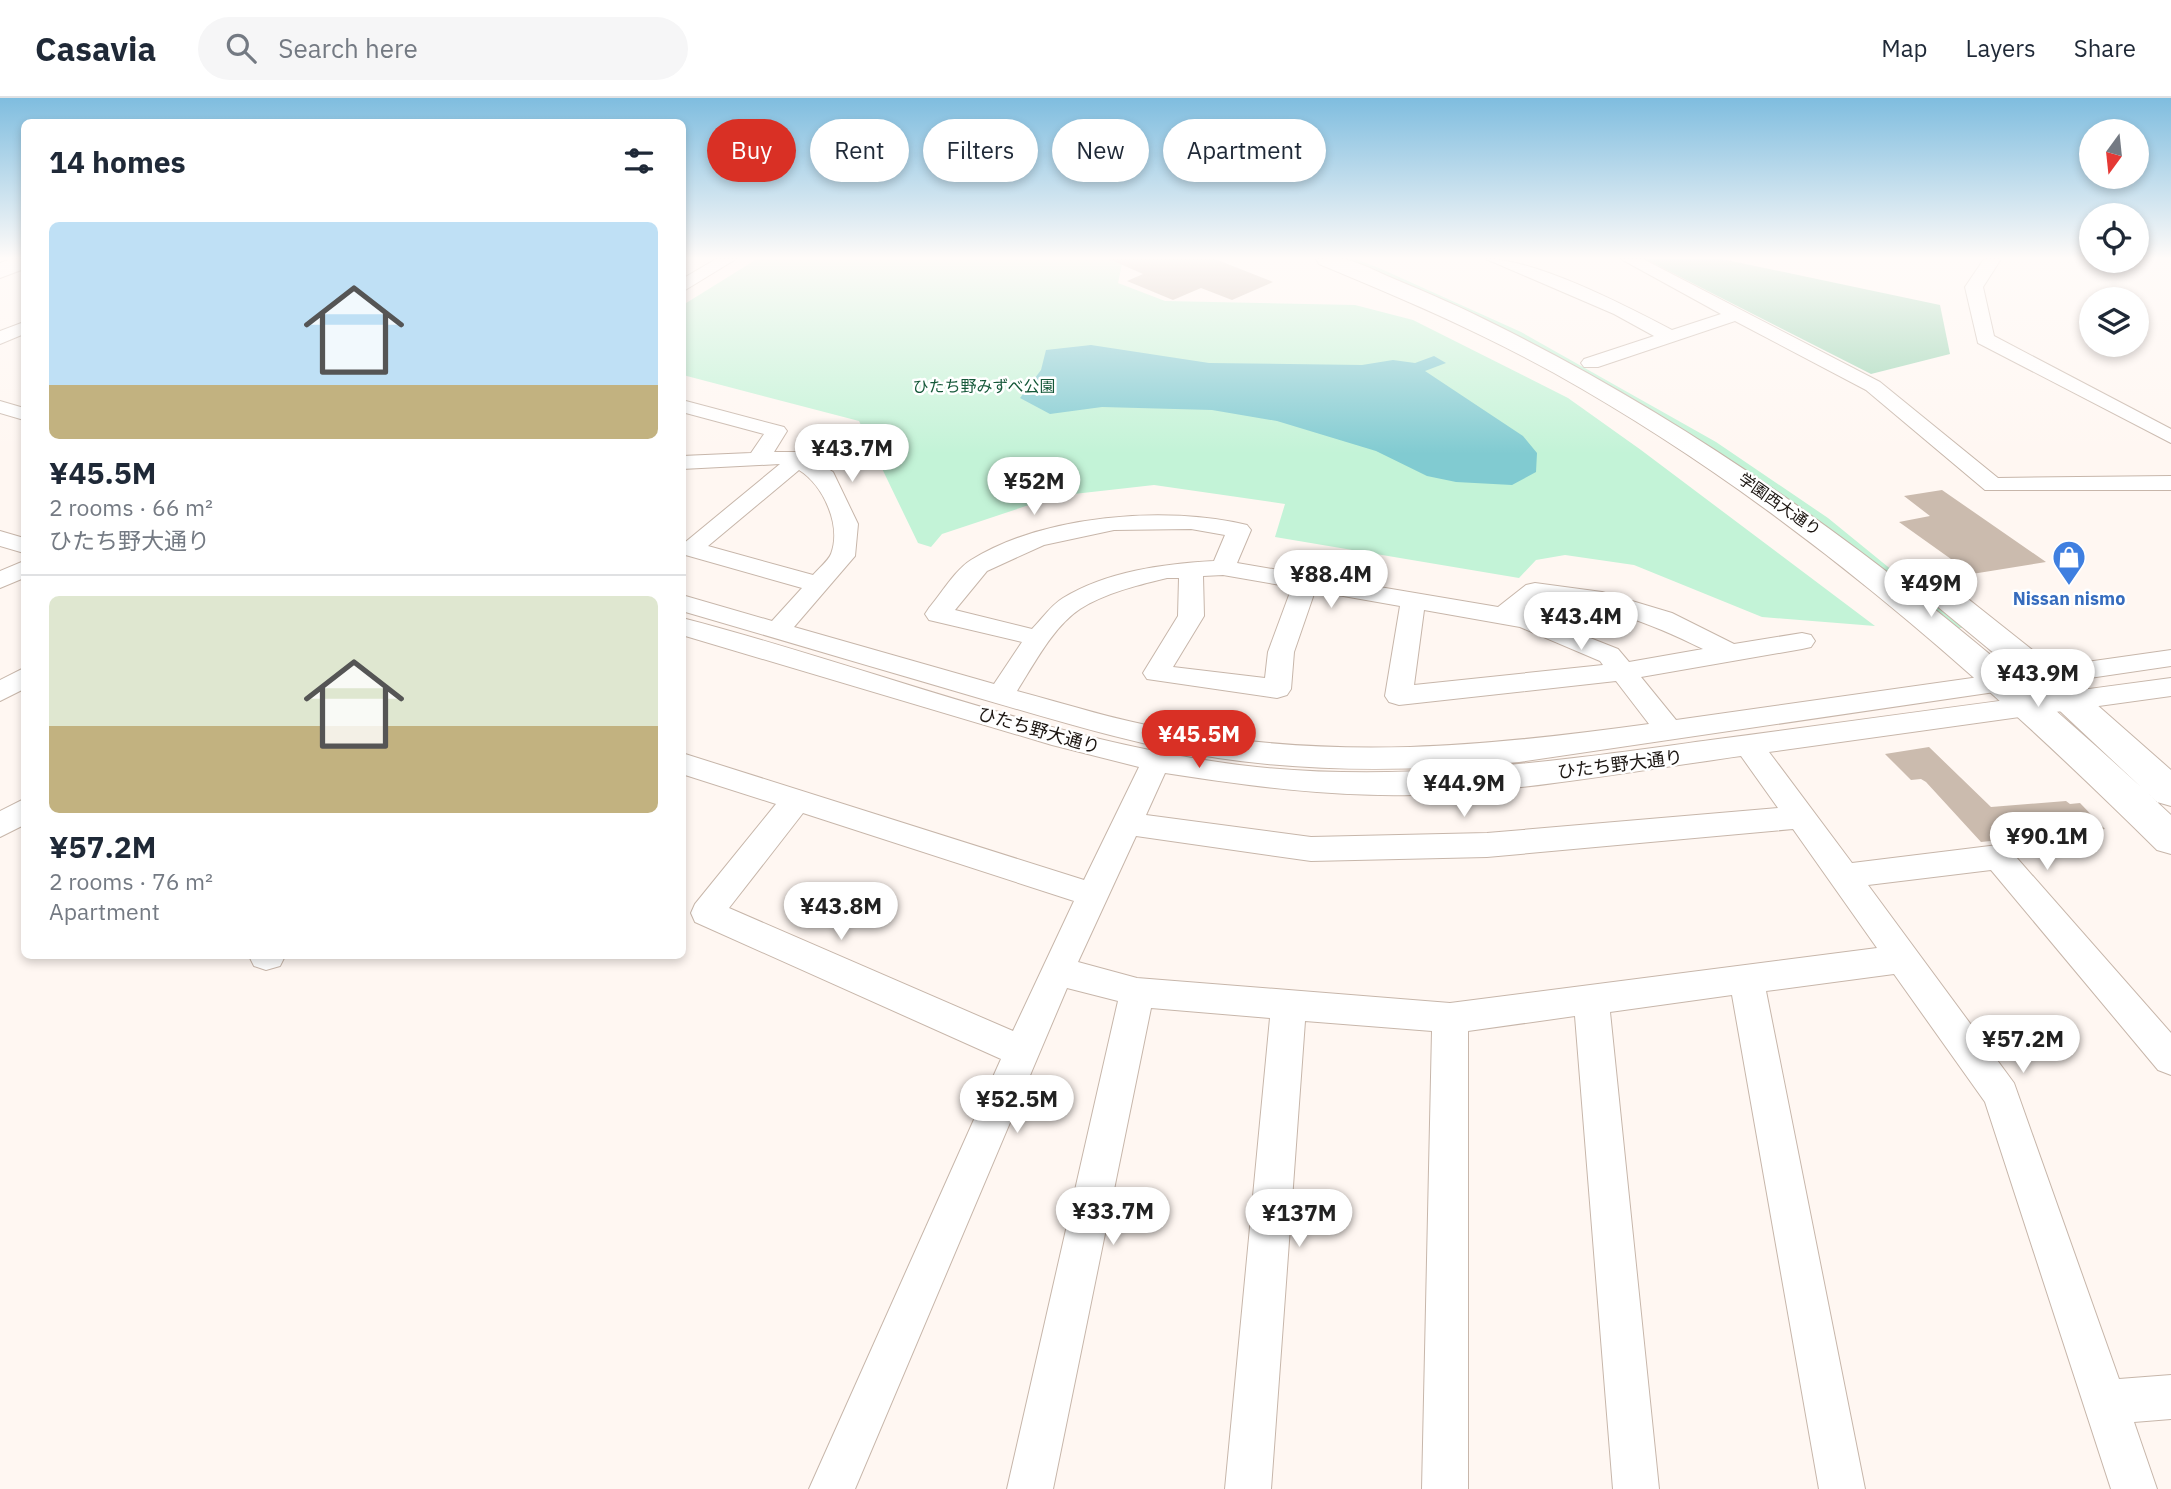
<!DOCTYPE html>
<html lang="en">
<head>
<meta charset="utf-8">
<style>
  body { margin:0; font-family:"IBM Plex Sans","Noto Sans JP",sans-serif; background:#f6f6f7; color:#1f2937; height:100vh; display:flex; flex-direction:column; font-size:26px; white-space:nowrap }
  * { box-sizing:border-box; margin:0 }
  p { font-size:23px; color:#747a83 }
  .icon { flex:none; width:38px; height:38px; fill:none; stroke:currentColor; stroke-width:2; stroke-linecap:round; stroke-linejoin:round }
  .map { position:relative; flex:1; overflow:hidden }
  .drawer { position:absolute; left:21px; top:21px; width:665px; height:840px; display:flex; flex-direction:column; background:#fff; border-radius:10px; box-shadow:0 4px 10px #0003 }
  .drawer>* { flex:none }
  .hud { position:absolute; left:707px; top:21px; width:665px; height:63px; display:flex; gap:14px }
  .needle { width:46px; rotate:195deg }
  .controls { position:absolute; left:2079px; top:21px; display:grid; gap:14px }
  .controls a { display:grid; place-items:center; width:70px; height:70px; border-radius:50%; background:#fff; box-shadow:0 4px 10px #0003; font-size:35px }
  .price { position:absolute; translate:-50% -60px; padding:0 16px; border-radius:24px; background:#fff; color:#222; font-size:23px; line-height:46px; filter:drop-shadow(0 2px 4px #0008) }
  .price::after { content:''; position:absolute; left:50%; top:42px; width:21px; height:16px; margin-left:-10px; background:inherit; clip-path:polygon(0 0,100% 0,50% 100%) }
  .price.on { background:#d93025; color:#fff }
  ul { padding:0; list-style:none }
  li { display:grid; align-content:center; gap:14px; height:371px; padding:0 28px }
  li+li { border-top:2px solid #e0e1e3 }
  li span { display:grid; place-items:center; height:217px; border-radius:10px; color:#555 }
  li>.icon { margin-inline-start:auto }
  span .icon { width:126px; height:126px; fill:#fffc; stroke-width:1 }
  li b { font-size:30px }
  h2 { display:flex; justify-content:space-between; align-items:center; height:84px; padding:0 28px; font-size:30px }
  .chip { padding:0 24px; border-radius:32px; background:#fff; box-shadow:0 4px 10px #0003; font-size:24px; line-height:63px }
  .chip.on { background:#d93025; color:#fff }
  header { display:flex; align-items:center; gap:42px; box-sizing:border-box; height:98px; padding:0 35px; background:#fff; border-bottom:2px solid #e0e1e3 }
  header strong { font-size:33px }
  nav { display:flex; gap:38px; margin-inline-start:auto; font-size:24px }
  .search { width:490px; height:63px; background:#f6f6f7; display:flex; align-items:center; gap:18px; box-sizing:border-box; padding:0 24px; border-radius:38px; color:#747a83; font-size:26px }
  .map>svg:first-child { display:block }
  .green { fill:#c3f3d7 }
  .forest { fill:#9dd6b5 }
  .water { fill:#81cbd1 }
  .building { fill:#cbbbae }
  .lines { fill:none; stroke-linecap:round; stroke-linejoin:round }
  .minor-casing { stroke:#c7b6aa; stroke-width:2 }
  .major-casing { stroke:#c7b6aa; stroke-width:2 }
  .highway-casing { stroke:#c7b6aa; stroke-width:2 }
  .minor { fill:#fff; fill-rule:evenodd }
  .major { fill:#fff; fill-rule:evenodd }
  .highway { fill:#fff; fill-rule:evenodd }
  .labels { text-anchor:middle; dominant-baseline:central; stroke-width:5; stroke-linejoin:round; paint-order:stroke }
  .far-park-label { font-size:16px; fill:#155839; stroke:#fff }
  .far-street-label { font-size:16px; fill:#1b1511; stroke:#fff }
  .shop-label { font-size:18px; font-weight:bold; fill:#366cbe; stroke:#fff }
  .street-label { font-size:18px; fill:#1b1511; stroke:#fff }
</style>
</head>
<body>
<header>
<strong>Casavia</strong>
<div class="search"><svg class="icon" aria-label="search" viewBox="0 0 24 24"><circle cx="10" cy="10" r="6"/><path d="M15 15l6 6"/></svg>Search here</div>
<nav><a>Map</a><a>Layers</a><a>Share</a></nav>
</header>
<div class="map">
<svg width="2171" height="1391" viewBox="0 0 2171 1391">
  <rect width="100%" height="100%" fill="#fff7f2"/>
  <path class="green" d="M757,161h366l-5,24 47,18 190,4 58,15 155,78 73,52 234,176 -113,-9 -128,-52 -69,-10 -29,5 -17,18 -244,-41 10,-33 -131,-19 -98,11 -114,38 -11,13 -13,-4 -59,-122 -176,-46v-70z
    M1339,161h16l24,9 142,64 195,110 112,76 135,110h-8l-213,-158z"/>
  <path class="forest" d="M1645,161h77l218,46 10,49 -79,20z"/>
  <path class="water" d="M1091,247l118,18 153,2 31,-5 22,3 19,-7 12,7 -21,8 98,65 14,17 -1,19 -24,13 -56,-3 -29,-6 -51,-25 -99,-30 -65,-11 -110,-3 -52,7 -30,-16 21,-28 5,-20z"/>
  <path class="building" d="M1109,161h106l58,23 -41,18 -31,-12 -28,12 -46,-19 16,-7z
    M1942,392l104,72 -74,12 -73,-52 31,-6 -26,-20z
    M1929,649l62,60 75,-6 4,3 10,-1 25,26 -124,13 -55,-60 -5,-3 -10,1 -26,-26z"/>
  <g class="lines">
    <defs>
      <path id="minor" d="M716,161h20l-54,33v-13z
        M1486,161c50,0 140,47 186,71l49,-16 -100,-55h22l237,123 118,96 173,-2v14h-186l-119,-100 -131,-69 -137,46h-14l-3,-4 3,-4 70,-23 -40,-22z
        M1984,161h17l-18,28 11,49 177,93v14l-193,-100 -13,-56z
        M24,224v12l-24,10v-13z
        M682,302l102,27 3,4 -13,21h27l32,20 25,52 -3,32 -61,71 200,57 28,-42 -93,-22 -4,-6 4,-6c12,-14 26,-38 42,-48 72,-45 195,-55 276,-35l4,5 -14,33 261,44 28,-22 9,-2 67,9 70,21 62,31 68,-11 9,2 4,6 -4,6 -9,2 -161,28 35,43 495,-70v16l-652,96c-100,9 -201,11 -301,-4 -84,-13 -166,-39 -246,-62 -97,-28 -193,-57 -290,-85v-16l90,26 30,-33 -120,-34 1,-10 97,-80 -98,5v-13l69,-3 13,-19 -82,-22zM799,372c24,15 43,55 32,84 -3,7 -13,15 -18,21l-105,-29zM1191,431l34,6 -11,26c-51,3 -106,10 -151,37 -12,7 -21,21 -31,31l-77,-19 32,-39 57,-26 70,-15zM1223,477l69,12 -24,65 -3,26 -92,-11 31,-51 -1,-40zM1167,480h12l-1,38 -35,57 4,6 130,19 10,-3 4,-6 3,-37 21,-61 85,15 -15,90 4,6 10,3 217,-24 33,43c-167,23 -310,36 -477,6 -53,-9 -103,-25 -155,-39 17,-27 36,-64 63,-82 25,-16 58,-24 87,-31zM1540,500c64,8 106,23 163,51l-74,13 -11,-13 -94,-37zM1424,512l96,17 80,34 3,4 -189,20z
        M0,303l24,7v12l-24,-7z
        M0,433l24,7v15l-24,-7z
        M24,463v17l-24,10v-17z
        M682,520c188,48 382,129 575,149 157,16 306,-7 461,-28 151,-20 302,-41 453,-61v18l-402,56 83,111 146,-18 11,4 162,184v42l-13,-5 -167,-200 -123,15 146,198 105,296 52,-4v44l-37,3 23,67h-46l-126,-387 -91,-128 -128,17 99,498h-46l-87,-494 -122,17 49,477h-46l-38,-473 -107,15v458h-46l10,-458 -127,-10 -34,468h-46l45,-471 -119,-10 -98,481h-46l111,-488 -51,-13 -212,501h-46l192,-430 -306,-137 -4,-9 4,-9 81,-100 -94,-30v-21l402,127 55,-113 -87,-22 -370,-110zM1741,658l37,52 -291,25 -176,4 -165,-22 19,-42c83,13 165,24 249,22 109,-3 219,-24 327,-39zM803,715l271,88 -61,130 -284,-123zM1793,731l84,119 -427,55 -313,-25 -59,-16 58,-126 175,25 176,-4z
        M24,570v21l-24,12v-21z
        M24,701v26l-24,12v-26z
        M249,858h36l-5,10 -14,4 -12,-4z"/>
      <path id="major" d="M1316,161c10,0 23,-2 32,1 15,4 30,12 44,18 36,15 71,30 106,48 252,125 469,298 673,489v39l-14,-4c-184,-182 -377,-351 -603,-477 -76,-42 -155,-76 -235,-109z
        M1937,482l11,3 106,84 117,103v36l-14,-4 -127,-119 -104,-86 -5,-7 5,-7z"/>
      <path id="highway" d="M11,161h13v10l-24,9v-15z"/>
    </defs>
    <use href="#minor" class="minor-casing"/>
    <use href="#major" class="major-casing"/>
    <use href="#highway" class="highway-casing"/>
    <use href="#minor" class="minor"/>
    <use href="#major" class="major"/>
    <use href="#highway" class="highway"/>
  </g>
  <linearGradient id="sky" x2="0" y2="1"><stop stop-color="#7fbddf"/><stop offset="0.45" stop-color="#fffbf9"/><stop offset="1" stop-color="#fffbf9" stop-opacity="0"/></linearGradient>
  <rect width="2171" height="356" fill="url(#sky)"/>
  <defs>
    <symbol id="shop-pin" viewBox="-11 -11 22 30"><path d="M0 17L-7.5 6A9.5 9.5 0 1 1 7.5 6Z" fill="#3f7fe0" stroke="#fff"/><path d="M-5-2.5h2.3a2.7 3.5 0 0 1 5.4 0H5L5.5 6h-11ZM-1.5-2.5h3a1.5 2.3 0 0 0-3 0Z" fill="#fff"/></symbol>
  </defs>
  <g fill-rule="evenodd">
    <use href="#shop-pin" x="2050" y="440" width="38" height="52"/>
  </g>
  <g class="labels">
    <g class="far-park-label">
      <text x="984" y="288">ひたち野みずべ公園</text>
    </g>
    <g class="far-street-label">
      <text transform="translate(1780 406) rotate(35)">学園西大通り</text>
    </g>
    <g class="shop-label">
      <text x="2069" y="500">Nissan nismo</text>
    </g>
    <g class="street-label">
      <text transform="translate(1039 632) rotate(16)">ひたち野大通り</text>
      <text transform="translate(1620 666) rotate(-7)">ひたち野大通り</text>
    </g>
  </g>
</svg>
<div class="controls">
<a><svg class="needle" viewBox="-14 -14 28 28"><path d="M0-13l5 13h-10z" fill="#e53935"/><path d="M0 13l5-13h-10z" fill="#747a83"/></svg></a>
<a><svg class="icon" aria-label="locate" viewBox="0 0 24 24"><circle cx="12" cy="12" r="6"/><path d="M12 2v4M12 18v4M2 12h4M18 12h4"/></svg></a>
<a><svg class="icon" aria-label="layers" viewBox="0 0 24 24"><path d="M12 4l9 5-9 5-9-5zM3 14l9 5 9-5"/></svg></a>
</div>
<b class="price" style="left:852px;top:386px">¥43.7M</b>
<b class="price" style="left:1034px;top:419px">¥52M</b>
<b class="price" style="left:1331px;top:512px">¥88.4M</b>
<b class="price" style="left:1931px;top:521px">¥49M</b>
<b class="price" style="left:1581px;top:554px">¥43.4M</b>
<b class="price" style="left:2038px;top:611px">¥43.9M</b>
<b class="price on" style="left:1199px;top:672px">¥45.5M</b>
<b class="price" style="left:1464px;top:721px">¥44.9M</b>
<b class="price" style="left:2047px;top:774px">¥90.1M</b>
<b class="price" style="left:841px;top:844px">¥43.8M</b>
<b class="price" style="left:2023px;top:977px">¥57.2M</b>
<b class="price" style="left:1017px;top:1037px">¥52.5M</b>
<b class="price" style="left:1113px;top:1149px">¥33.7M</b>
<b class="price" style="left:1299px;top:1151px">¥137M</b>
<div class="hud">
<a class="chip on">Buy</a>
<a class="chip">Rent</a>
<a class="chip">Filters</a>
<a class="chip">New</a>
<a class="chip">Apartment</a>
</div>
<section class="drawer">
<h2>14 homes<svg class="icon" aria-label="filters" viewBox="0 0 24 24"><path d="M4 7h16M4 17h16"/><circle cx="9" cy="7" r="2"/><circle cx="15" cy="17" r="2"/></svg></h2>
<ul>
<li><span style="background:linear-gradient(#bfe0f5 75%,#c2b280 0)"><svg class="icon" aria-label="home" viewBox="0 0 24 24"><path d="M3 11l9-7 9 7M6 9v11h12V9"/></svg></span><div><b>¥45.5M</b><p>2 rooms · 66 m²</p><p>ひたち野大通り</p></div></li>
<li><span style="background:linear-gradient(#dfe7d0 60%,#c2b280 0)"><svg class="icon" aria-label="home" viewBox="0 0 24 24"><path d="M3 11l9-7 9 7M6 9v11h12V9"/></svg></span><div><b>¥57.2M</b><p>2 rooms · 76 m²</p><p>Apartment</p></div></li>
</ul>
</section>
</div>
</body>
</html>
